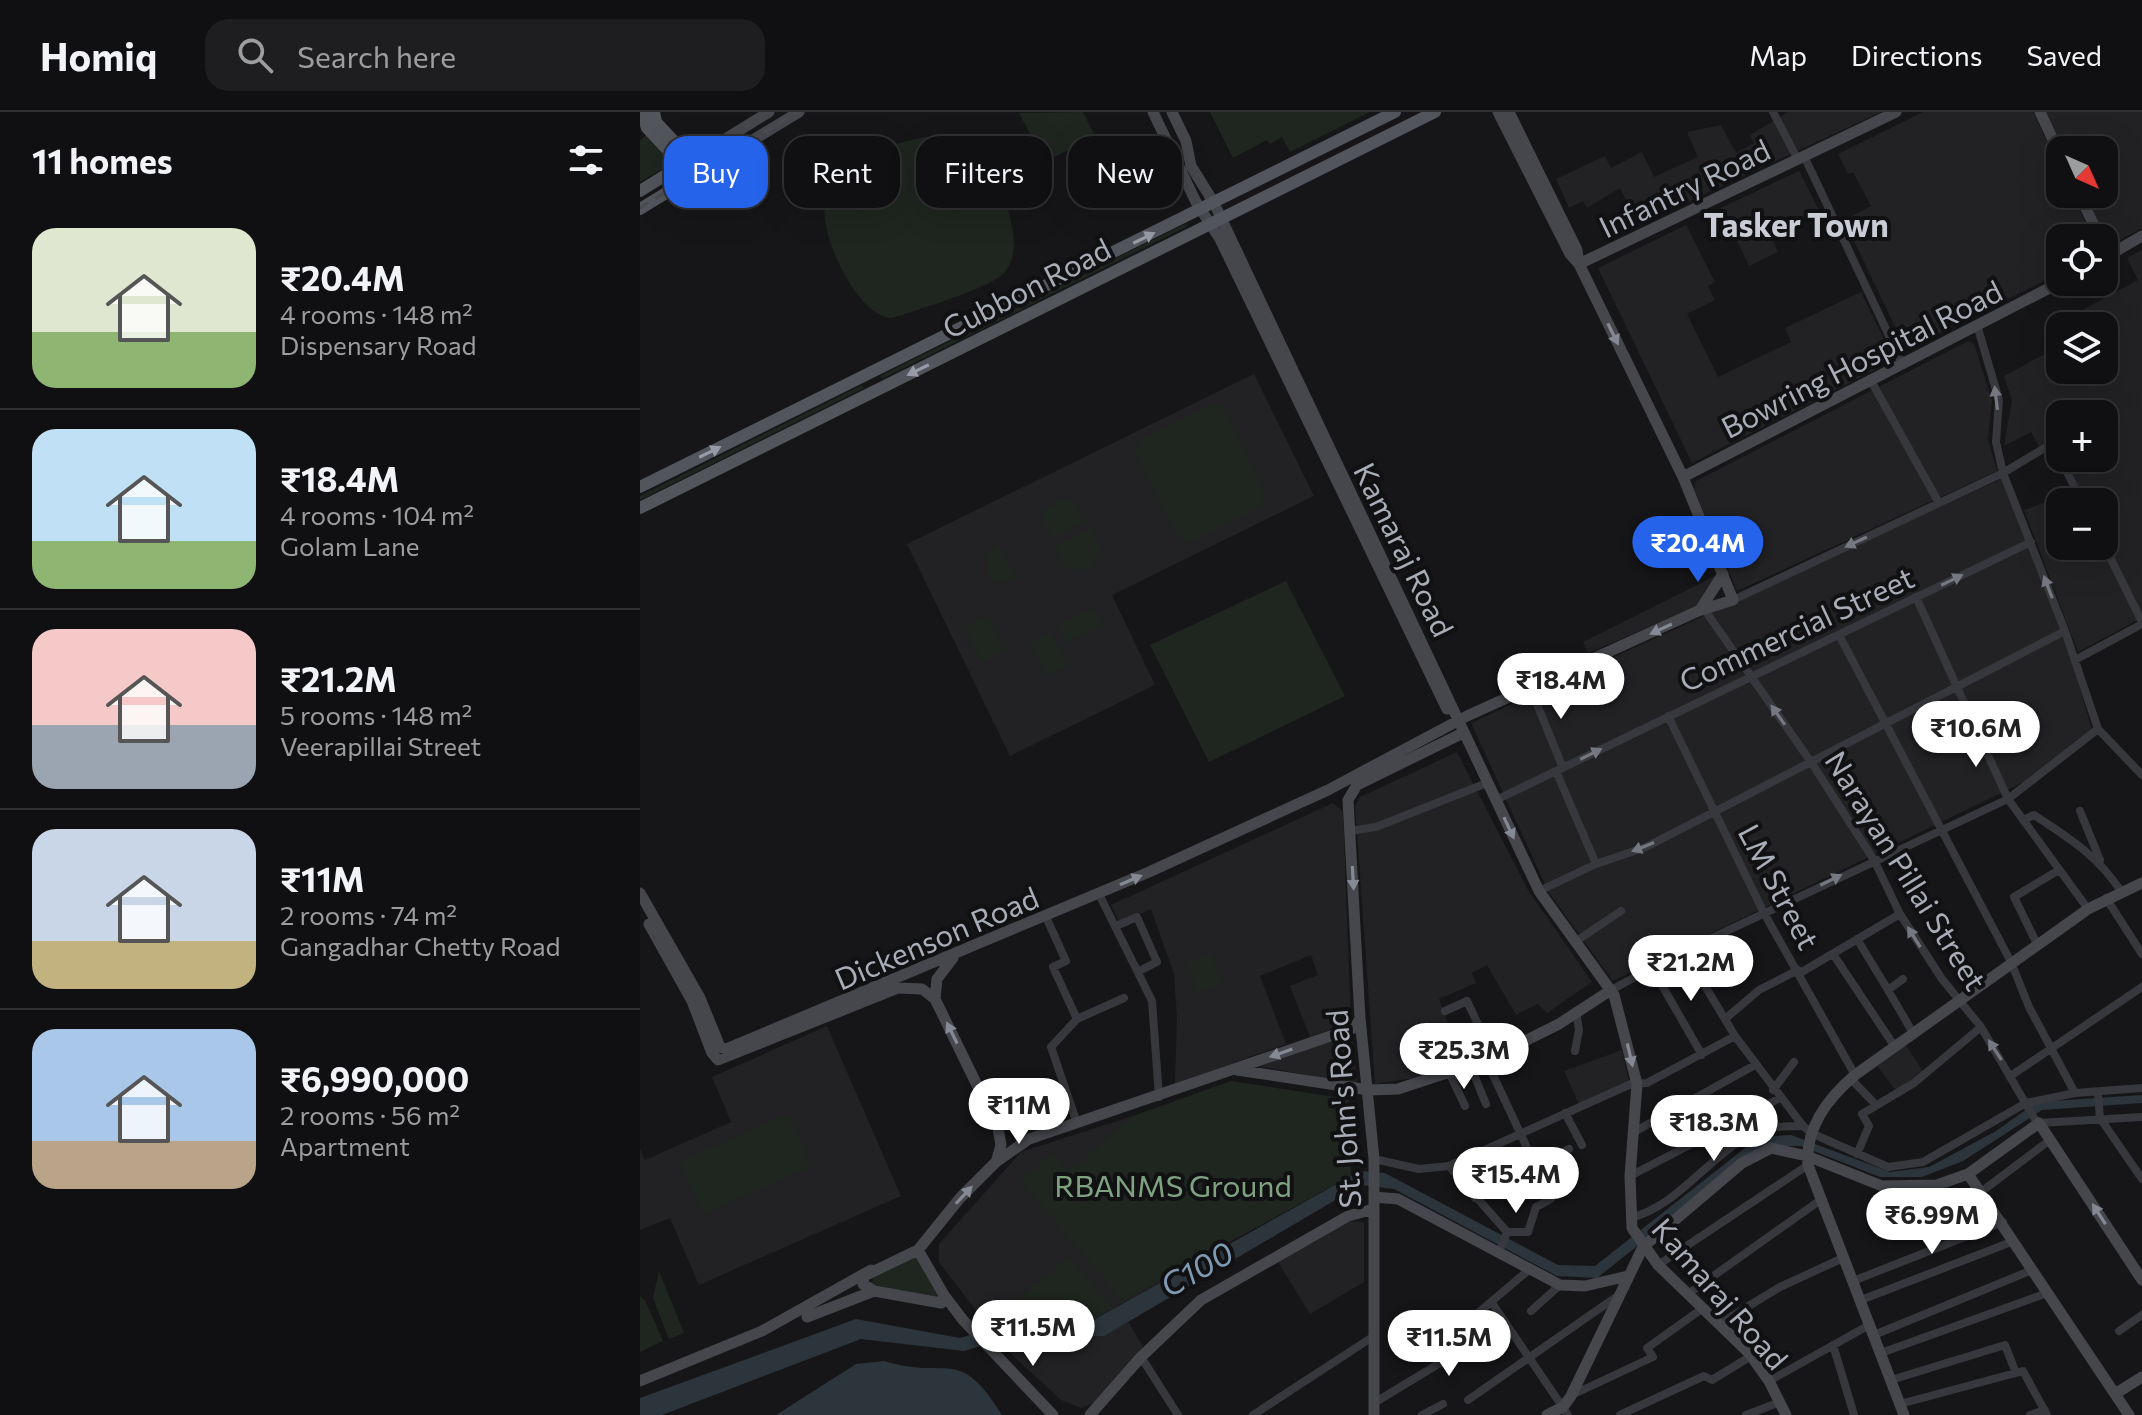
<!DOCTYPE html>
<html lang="en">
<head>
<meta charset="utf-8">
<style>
  body { margin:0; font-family:Commissioner,sans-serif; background:#1e1e20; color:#f1f3f6; height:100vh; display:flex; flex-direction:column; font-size:30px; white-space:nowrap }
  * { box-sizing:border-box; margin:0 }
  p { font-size:26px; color:#9c9d9f }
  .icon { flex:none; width:44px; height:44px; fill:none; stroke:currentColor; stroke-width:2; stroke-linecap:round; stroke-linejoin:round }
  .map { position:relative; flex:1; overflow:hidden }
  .details { display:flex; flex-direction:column; background:#101012; width:640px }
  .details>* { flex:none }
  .guide { position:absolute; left:24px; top:24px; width:760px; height:72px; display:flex; gap:16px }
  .needle { width:52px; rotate:135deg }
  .fabs { position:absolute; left:1406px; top:24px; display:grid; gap:16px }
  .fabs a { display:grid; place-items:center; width:72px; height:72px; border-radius:16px; background:#101012; box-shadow:0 8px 32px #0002,0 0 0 2px #303032; font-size:40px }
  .price { position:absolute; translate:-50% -68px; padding:0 18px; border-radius:28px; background:#fff; color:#222; font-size:26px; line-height:52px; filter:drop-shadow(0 2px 4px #0008) }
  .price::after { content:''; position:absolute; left:50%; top:48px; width:24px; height:18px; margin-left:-12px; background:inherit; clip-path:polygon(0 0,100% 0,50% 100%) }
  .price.on { background:#2563eb; color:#fff }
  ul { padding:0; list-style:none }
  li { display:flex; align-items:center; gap:24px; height:200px; padding:0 32px }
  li+li { border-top:2px solid #303032 }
  li span { display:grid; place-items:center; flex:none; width:224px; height:160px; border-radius:24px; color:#555 }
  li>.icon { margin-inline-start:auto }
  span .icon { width:96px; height:96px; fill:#fffc; stroke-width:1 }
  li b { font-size:34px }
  h2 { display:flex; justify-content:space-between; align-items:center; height:96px; padding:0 32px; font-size:34px }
  .chip { padding:0 28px; border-radius:24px; background:#101012; box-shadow:0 8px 32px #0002,0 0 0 2px #303032; font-size:28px; line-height:72px }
  .chip.on { background:#2563eb; color:#fff }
  header { display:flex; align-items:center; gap:48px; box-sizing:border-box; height:112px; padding:0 40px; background:#101012; border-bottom:2px solid #303032 }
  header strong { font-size:38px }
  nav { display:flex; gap:44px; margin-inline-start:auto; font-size:28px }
  .search { width:560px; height:72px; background:#1e1e20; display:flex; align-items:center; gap:20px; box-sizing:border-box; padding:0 28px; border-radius:24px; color:#9c9d9f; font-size:30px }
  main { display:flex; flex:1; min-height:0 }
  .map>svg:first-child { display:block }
  .built { fill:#222225; fill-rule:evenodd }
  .green { fill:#1e261f }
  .water { fill:#2c353c }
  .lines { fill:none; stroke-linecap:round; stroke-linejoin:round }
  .street { stroke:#37383d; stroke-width:8 }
  .secondary { stroke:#45474d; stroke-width:11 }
  .primary { stroke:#53555c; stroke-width:12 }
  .rail { stroke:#4a4c52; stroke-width:3; stroke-dasharray:10 8; stroke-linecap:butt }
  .oneway { fill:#979ba6 }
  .oneway2 { fill:#858993 }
  .oneway3 { fill:#757881 }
  .labels { text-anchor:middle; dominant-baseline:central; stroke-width:8; stroke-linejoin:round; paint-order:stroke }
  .street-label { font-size:30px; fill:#a8adb8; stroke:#111113 }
  .park-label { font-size:30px; fill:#7fa381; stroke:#111113 }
  .neighbourhood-label { font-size:32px; font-weight:bold; fill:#c9ccd4; stroke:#111113 }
  .water-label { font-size:32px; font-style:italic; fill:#7f9bb3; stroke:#111113 }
</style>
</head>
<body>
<header>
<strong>Homiq</strong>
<div class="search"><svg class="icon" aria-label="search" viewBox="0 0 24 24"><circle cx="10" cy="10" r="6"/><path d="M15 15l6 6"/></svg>Search here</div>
<nav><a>Map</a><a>Directions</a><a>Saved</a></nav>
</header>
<main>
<section class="details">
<h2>11 homes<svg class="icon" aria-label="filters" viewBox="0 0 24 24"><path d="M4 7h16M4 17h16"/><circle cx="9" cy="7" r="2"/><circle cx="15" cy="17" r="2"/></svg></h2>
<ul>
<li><span style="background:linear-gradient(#dfe7d0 65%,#8fb573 0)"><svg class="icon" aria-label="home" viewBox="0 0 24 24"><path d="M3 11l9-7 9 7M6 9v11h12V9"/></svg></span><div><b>₹20.4M</b><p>4 rooms · 148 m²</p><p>Dispensary Road</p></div></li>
<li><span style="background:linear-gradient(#bfe0f5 70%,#8fb573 0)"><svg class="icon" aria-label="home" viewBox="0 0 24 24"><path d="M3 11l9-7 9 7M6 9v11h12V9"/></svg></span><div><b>₹18.4M</b><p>4 rooms · 104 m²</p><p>Golam Lane</p></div></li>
<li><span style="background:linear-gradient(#f6c9c9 60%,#9aa5b1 0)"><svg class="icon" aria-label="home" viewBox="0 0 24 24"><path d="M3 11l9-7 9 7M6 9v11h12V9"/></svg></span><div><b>₹21.2M</b><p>5 rooms · 148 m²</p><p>Veerapillai Street</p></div></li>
<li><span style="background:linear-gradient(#c9d6e8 70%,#c2b280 0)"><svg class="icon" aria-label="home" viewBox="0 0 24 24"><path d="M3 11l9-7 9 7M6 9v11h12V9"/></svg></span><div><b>₹11M</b><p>2 rooms · 74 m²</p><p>Gangadhar Chetty Road</p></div></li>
<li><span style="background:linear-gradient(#a9c7e8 70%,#b9a48a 0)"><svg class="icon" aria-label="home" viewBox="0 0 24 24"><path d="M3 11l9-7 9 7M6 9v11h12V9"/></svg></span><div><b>₹6,990,000</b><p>2 rooms · 56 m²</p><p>Apartment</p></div></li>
</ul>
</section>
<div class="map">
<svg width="1502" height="1303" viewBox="0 0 1502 1303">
  <rect width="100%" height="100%" fill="#161618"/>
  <path class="built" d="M1148,0h93l-243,113 -18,-37 -33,20 -4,-7 -14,7 -13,-29 49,-23 6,12 31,-16 12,25 44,-20 -11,-25 34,-7 15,28 18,-10 -4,-8z
    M1283,0h110l27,57v25h12l21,44h-33v35l-154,77 -62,-130 27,-14 -18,-34 -5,2 -10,-20z
    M1404,0h98v116l-33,18 -25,-52h20v-44h-42z
    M1159,59l20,39 -49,25 8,17 -29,14 -28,-58z
    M1046,113l29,57 -7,4 7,14 -28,14 31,63 73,-35 -6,-14 76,-36 33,68 -202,103 -94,-195z
    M1502,138v365l-38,-76v-37h-18l-22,-44h40v-44h-44v37l-6,-11 -14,8 -9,-16 -27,14 8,-46 -8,-24 55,-30 -8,-19 87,-47 -11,-22zM1420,214h44v44h-44z
    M1328,229l6,3 18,57 -4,38 9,32 -260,120 -43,-102 2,-8z
    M614,262l60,122 -202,99 43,90 -145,71 -103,-212z
    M1361,367l62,151 29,100 -64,50 -415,201 -64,-88 -78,-170z
    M1434,380l5,10h-19v44h41l37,74 -60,32 -54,-142z
    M1077,463l-17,30 -112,48 -5,-11z
    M817,640l71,138 64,92 -45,31 -9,-9 -22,11 -29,-50 -15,8 4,10 -37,16 22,61 -47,18 -39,6 -20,-278 5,-9z
    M693,691l10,8 8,211 -41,15 -20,-51 28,-11 -7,-20 -51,21 26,68 -111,40 2,-66 -3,-44 -23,-65 -31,14 -9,-18z
    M187,914l74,170 -202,89 -29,-67 -30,12v-81l5,11 86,-38 -19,-45z
    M712,923l5,49 -99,-18z
    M1266,933l18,28 -27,19 -20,-26z
    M982,938l7,32 -50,22 -15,-33z
    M493,1004l17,42 73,88 -133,76 -82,2 -18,5 -51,-67v-18l82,-92z
    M710,1109l14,1v60l-54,32 -32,-52z
    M488,1209l16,28 -50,54 -13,5 -20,-8 -64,-59 13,-4 93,-1z"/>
  <path class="green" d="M443,0l12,24 -50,26 -26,-49z
    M570,0h160l-80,40 -8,-15 -12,7 -3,-4 -34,18z
    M7,22l23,23 -4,10 -26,15v-41z
    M288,25c12,0 24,-1 35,6 31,19 68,98 42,129 -13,16 -89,38 -112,46 -34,2 -74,-83 -68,-113 9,-42 65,-63 103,-68z
    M547,111l1,3 -306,153 -2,-3z
    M222,273l2,3 -224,112v-4z
    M576,291l9,7 40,86 -7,12 -69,35 -10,-5 -44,-87 7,-12z
    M424,386l11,5 10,18 -32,18 -10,-19 2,-10z
    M451,416l9,22 -12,21 -23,-4 -10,-20z
    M358,432l18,37 -19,1 -8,-6 -3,-18z
    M646,469l59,115 -136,66 -59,-117z
    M453,496l9,18 -35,17 -8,-18z
    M348,504l17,35 -23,11 -17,-34z
    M411,521l16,33 -19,10 -18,-33z
    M571,842l11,30 -24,9 -11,-30z
    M591,969l118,18 2,77 -228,124 -103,-120 32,-27 17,19 64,-56z
    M148,1002l23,53 -108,47 -23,-53z
    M273,1143l7,2 18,38 -7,5 -59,-16 1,-8z
    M428,1145l44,50 -22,15 -73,2 -12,-14z
    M19,1159l25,62 -15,6 -16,-41z
    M0,1184l5,4 18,41 -23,11z"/>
  <path class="water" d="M1502,983v8l-100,7 -79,51 -41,16h-42l-79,-31h-38l-166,132 -40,-2 -163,-87 -33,-4 -257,151 -94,1 -46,14 -103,-12 -199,76h-22v-17l216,-79 104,19 48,-14 82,-2 270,-151 25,2 173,92 37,1 164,-129 32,-2 99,37 39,-5 67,-36 41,-29z
    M244,1249c65,20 74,-17 118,54h-226l80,-51z"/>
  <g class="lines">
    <path class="street" d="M1133,0l25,48
      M1164,44l98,207
      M1337,213l22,75 -3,42 7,31 62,158 33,98 44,46
      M1230,267l69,124
      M1420,346l22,44
      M1464,433l38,77
      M1276,485l92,202 80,110
      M1093,488l270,-127 50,-30 7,15
      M1064,497l107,153 63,98 26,54 42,65 39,48 53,91 5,5 103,-6
      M1199,523l172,327 18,45 46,86 67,-5
      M1435,548l67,-36
      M890,575l33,81
      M1028,604l96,197 91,162
      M916,659l40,93
      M856,688l535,-258
      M1440,699l20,49
      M1383,708l11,-5c36,24 62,39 87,76
      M710,719l26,-4 111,-44
      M899,779l57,-27 50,-17 419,-216
      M459,782l53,107 7,96
      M1466,786l36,56
      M406,805l20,44 -13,6 24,52 -26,28 26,76
      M476,814l21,-9 20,45 -18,9
      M1217,827l31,51
      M935,830l46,-31
      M1397,832l-23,-47 45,-27
      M1044,839l51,85 68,90 8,7 77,34 35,-5 103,-59 49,-10
      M1193,842l62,93
      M1012,856l50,87
      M1160,861l100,-59
      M1263,867l-15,11 25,43
      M971,878l73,-39 324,-152 90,-70
      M805,899l22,-10 26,55
      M437,907l47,-21
      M1085,907l34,-29 39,-20
      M822,932l21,-9
      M935,939l4,-21 -3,-19
      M846,948l65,139 -15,8 -8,25h-21l-6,15
      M830,953l16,39
      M809,960l16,34
      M1372,963l130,-88
      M1211,967l25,26
      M1133,978l21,-28
      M1458,982l2,24 42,61
      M925,1001l17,32
      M994,1020l121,-67
      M1217,1042l12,-28 -7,-12 52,-31 67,-56
      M734,1047l45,10 30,-3 182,-82 16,-1 88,-47
      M895,1053l34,-16
      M809,1054l58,66
      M990,1064l150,-78
      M1341,1080l69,-52
      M835,1086l62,-28
      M990,1106c55,-13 88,-79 141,-90 10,-2 21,-2 32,-2
      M1018,1153l150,-100
      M1213,1169l150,-59
      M1048,1182l131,-93
      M1221,1188l153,-59
      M852,1191l76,112
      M891,1199l29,-26
      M832,1206l58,-49
      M1079,1212l61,-37 63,-29
      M1479,1219l23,-16
      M1234,1223l158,-65
      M1193,1233l21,70
      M1241,1241l166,-60
      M501,1245l37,58
      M1251,1268l114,-35 11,28
      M1129,1269l102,-57
      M932,1283l81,-38 -6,-9 56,-40
      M828,1288l151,-105
      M734,1291l132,-80
      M1260,1292l123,-33 24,44
      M613,1303l121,-79
      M782,1303l21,-11
      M980,1303l84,-39 8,4 39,-24
      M1106,1303l34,-13
      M1390,1303l15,-5"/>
    <path class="secondary" d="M513,0l43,90 24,37 227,470
      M532,0l14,29 5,25 23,37 325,688 75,104 23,89 -7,92 2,52 26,37 91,88 20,28 17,34
      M869,0l68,138 2,14
      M1400,0l20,43
      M53,47l76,-47
      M62,59l97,-59
      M1439,82l21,44
      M1464,146l38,-22
      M939,152l317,-152
      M1043,365l378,-195
      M1060,498l23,-36
      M708,688l12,218 14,141v256
      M708,688l9,-15 106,-52
      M0,781l60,105 20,49 6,2 423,-177 179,-82 139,-74 231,-105 35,-11 -50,-123 -104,-213 -9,-10 -72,-142
      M9,812l43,77 20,52 6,7 180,-72 24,1 13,10
      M313,846l-16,21 -2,20 63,129 3,17 -4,14
      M597,958l132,20 29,-1 88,-29 73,-36 52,-34
      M1328,1062l161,241
      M734,1085l24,2 162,86 25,1 43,-10
      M278,1138l42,-52 36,-36 33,-23 325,-111 6,-9
      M278,1138l26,45 -3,8 -67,-12 -11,-7 1,-8z
      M304,1183l19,25 90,95
      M167,1205l67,-26
      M0,1269l122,-50 109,-61
      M1475,1282l27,-17
      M450,1303l51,-58 60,-57 147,-84 26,-7
      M907,1303l16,-8 8,-11 72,-149 99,-84 29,-15 36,8 75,30 55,-1 31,-11 71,-51 103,157
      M1264,1303l-96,-250c-3,-38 20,-67 47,-90l233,-166 54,-26"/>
    <path class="primary" d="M2,0l5,16 46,49
      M0,79l50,-31
      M0,97l62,-38 -46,-49 -2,-10
      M0,375l755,-375
      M0,396l795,-396"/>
    <path class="rail" d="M0,96l157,-96"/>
  </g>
  <defs><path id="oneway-solid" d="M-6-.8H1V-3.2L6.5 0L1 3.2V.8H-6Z" transform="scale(2)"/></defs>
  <g class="oneway">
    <use href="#oneway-solid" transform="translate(504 126) rotate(-26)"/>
    <use href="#oneway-solid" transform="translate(278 258) rotate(154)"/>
    <use href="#oneway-solid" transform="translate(70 340) rotate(-26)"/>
  </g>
  <g class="oneway2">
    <use href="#oneway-solid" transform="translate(973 222) rotate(64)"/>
    <use href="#oneway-solid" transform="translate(1021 517) rotate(155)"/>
    <use href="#oneway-solid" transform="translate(869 716) rotate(65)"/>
    <use href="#oneway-solid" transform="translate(713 766) rotate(87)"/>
    <use href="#oneway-solid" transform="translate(491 768) rotate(-23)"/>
    <use href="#oneway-solid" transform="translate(312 921) rotate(-116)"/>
    <use href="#oneway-solid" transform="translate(641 941) rotate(161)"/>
    <use href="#oneway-solid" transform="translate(990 943) rotate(77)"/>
    <use href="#oneway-solid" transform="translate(324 1083) rotate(-47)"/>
    <use href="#oneway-solid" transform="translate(1459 1102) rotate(-123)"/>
  </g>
  <g class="oneway3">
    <use href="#oneway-solid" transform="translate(1356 286) rotate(-97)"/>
    <use href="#oneway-solid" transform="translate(1216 430) rotate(155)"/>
    <use href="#oneway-solid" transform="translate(1312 468) rotate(-26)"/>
    <use href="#oneway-solid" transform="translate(1408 475) rotate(-111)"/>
    <use href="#oneway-solid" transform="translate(1138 603) rotate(-125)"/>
    <use href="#oneway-solid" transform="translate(951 642) rotate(-26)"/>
    <use href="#oneway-solid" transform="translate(1003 735) rotate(158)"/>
    <use href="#oneway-solid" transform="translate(1191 768) rotate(-26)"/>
    <use href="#oneway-solid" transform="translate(1274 825) rotate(-122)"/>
    <use href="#oneway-solid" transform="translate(1355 938) rotate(-123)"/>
  </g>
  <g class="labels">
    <g class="street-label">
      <text transform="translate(1044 75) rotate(-26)">Infantry Road</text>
      <text transform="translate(386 175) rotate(-27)">Cubbon Road</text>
      <text transform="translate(1221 246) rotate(-27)">Bowring Hospital Road</text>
      <text transform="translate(765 437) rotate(64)">Kamaraj Road</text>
      <text transform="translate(1156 516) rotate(-25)">Commercial Street</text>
      <text transform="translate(1267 758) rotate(58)">Narayan Pillai Street</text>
      <text transform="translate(1140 774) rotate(62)">LM Street</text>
      <text transform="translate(296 825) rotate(-23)">Dickenson Road</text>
      <text transform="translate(702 997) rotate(-94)">St. John's Road</text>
      <text transform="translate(1081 1181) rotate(49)">Kamaraj Road</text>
    </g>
    <g class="park-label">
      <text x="533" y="1072">RBANMS Ground</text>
    </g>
    <g class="neighbourhood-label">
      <text x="1156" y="112">Tasker Town</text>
    </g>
    <g class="water-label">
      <text transform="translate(556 1156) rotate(-30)">C100</text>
    </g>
  </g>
</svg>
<div class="fabs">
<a><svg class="needle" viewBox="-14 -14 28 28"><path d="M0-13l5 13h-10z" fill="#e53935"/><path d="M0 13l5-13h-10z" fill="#9c9d9f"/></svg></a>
<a><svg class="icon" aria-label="locate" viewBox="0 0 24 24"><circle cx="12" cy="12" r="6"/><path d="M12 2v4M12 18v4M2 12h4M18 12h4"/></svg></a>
<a><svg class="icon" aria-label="layers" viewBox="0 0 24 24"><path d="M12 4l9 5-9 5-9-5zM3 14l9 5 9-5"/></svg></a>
<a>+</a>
<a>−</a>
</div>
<b class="price on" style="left:1058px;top:472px">₹20.4M</b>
<b class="price" style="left:921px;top:609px">₹18.4M</b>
<b class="price" style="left:1336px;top:657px">₹10.6M</b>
<b class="price" style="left:1051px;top:891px">₹21.2M</b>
<b class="price" style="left:824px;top:979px">₹25.3M</b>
<b class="price" style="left:379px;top:1034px">₹11M</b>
<b class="price" style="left:1074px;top:1051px">₹18.3M</b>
<b class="price" style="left:876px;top:1103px">₹15.4M</b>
<b class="price" style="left:1292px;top:1144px">₹6.99M</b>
<b class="price" style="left:393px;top:1256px">₹11.5M</b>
<b class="price" style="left:809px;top:1266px">₹11.5M</b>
<div class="guide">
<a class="chip on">Buy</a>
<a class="chip">Rent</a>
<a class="chip">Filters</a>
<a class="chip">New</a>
</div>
</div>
</main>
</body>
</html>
